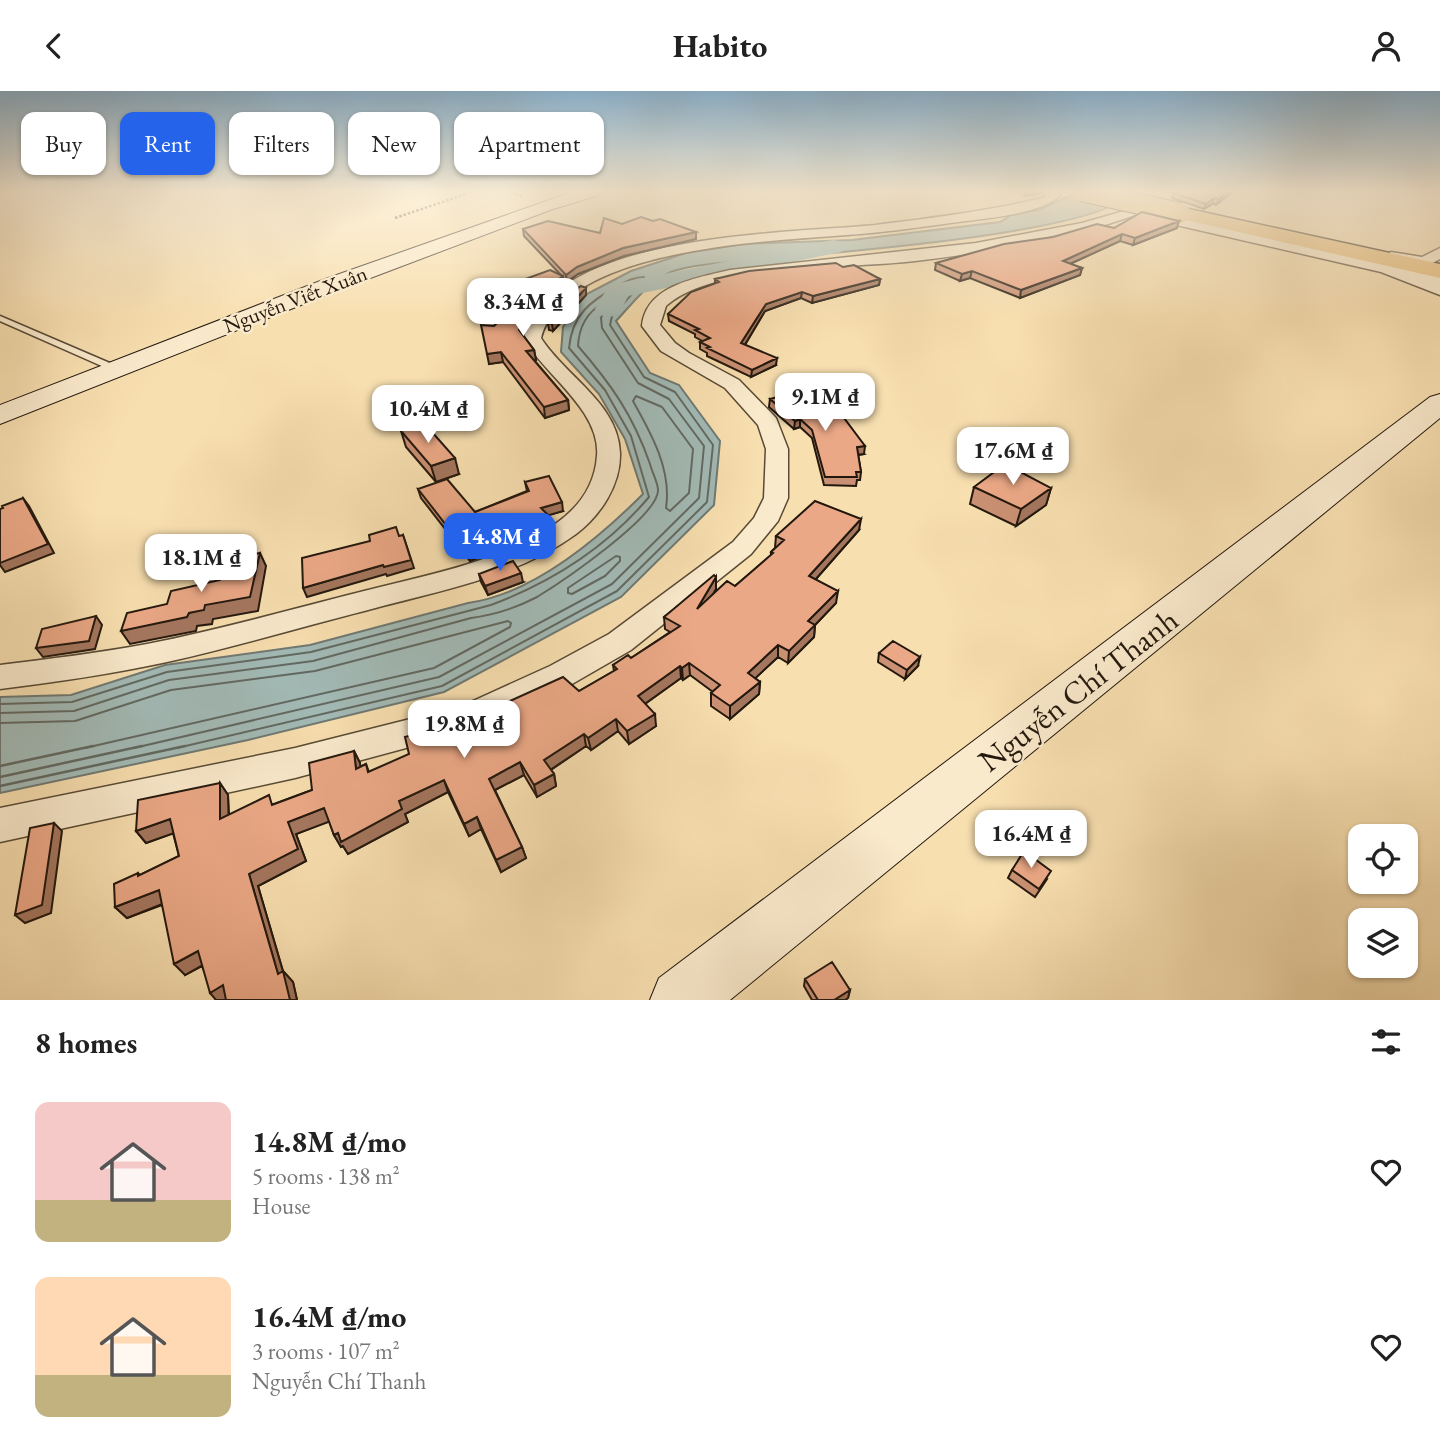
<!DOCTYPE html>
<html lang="en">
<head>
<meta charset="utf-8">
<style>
  body { margin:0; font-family:"EB Garamond",serif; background:#f6f6f6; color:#222; height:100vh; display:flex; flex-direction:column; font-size:26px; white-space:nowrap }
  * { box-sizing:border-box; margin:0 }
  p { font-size:23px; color:#767676 }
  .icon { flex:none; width:38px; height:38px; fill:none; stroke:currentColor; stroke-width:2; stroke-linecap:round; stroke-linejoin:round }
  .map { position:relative; height:909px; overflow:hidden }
  .panel { display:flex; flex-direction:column; background:#fff; flex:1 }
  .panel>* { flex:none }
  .banner { position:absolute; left:21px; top:21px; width:700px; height:63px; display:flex; gap:14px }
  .controls { position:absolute; left:1348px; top:733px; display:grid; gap:14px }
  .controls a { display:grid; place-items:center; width:70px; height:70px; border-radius:14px; background:#fff; box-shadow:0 2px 5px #0004; font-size:35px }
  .price { position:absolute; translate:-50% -60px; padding:0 16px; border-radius:14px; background:#fff; color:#222; font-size:23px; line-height:46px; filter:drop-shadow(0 2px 4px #0008) }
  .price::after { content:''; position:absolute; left:50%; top:42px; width:21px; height:16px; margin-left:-10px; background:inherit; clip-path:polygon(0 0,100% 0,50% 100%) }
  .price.selected { background:#2563eb; color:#fff }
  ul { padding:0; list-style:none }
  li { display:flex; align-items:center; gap:21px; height:175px; padding:0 35px }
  li span { display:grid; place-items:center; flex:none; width:196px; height:140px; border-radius:14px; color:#555 }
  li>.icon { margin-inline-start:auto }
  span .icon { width:84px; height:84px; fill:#fffc; stroke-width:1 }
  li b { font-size:30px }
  h2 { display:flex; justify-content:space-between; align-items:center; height:84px; padding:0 35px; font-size:30px }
  .tag { padding:0 24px; border-radius:14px; background:#fff; box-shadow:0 2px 5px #0004; font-size:24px; line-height:63px }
  .tag.selected { background:#2563eb; color:#fff }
  header { display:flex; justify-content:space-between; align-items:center; height:91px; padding:0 35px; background:#fff; font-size:32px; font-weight:700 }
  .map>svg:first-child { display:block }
  .water { fill:#a2bab6; stroke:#6f7973; stroke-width:2 }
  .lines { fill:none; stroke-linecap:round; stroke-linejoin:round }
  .shore-far1 { stroke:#626962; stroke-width:2 }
  .shore { stroke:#626962; stroke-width:2.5 }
  .river { fill:#a2bab6; fill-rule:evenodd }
  .lane-casing { stroke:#584a36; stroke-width:3 }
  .street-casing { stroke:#584a36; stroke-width:3 }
  .secondary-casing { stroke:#23180e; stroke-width:2 }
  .highway-casing { stroke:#23180e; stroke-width:3 }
  .path { stroke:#23180e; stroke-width:2.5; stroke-dasharray:2.5 2; stroke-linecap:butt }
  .lane { fill:#faeacc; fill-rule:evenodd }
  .street { fill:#faeacc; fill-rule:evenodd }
  .secondary { fill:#faeacc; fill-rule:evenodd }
  .highway { fill:#ecc078; fill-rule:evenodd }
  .highway-bridge-casing { stroke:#23180e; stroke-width:22; stroke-linecap:butt }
  .highway-bridge { stroke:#ecc078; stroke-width:20 }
  .wall { fill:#ca9073; stroke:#23180e; stroke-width:2 }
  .shaded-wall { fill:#a4765e; stroke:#23180e; stroke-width:2 }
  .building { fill:#eba886; stroke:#23180e; stroke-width:2 }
  .labels { text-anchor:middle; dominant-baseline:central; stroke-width:5; stroke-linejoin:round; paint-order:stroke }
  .far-street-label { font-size:21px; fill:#23180e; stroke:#faeacc }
  .near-street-label { font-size:32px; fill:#23180e; stroke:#faeacc }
</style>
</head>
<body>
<header><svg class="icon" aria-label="back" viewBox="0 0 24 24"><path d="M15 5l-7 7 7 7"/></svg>Habito<svg class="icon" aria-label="person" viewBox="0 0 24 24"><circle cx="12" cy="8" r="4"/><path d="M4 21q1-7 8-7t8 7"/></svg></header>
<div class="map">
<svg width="1440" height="909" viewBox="0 0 1440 909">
  <rect width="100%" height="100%" fill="#f8dfb0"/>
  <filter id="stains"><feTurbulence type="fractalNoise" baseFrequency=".00286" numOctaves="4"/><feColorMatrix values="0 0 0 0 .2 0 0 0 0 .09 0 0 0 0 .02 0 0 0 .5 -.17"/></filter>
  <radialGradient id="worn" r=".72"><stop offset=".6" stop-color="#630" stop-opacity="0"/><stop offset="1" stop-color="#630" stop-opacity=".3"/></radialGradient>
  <path class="water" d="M1080,100h54c-32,44 -314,62 -378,69 -23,2 -65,4 -85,12 -23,10 -38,31 -55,49l34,52 29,12 41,56 -6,64 -93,92 -177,95 -196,48 -248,53v-96l71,-2 94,-30 145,-20 158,-42c65,-9 130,-64 175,-109l-18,-55 -26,-45 -38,-42 2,-25 20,-31 48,-25 55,-18 57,-9 109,-4 148,-18 13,-8 26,-4z"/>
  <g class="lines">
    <path class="shore-far1" d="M636,305l26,11 31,42 -4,44 -19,18 -4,-3c6,-38 -15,-75 -33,-107z
      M616,465l4,1v4l-15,15 -33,18 -4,-1v-5z
      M0,613l72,-2 95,-30 144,-20 180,-47c61,-23 116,-58 158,-108l-18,-61 -26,-46 -36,-42c3,-33 21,-47 49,-62 9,-5 16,-9 26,-9v4l-32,35 -2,9 34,52 31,15 38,53 -6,57 -90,89 -175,95 -265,62
      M0,622l74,-2 95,-31 144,-19 158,-43c23,-3 45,-10 66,-21 23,-14 124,-82 121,-108 -1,-8 -6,-17 -8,-25 -17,-49 -39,-80 -72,-118 1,-18 8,-33 24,-42l4,3 -5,11 1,10 36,55 31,16 35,47 -5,52 -87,86 -173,93 -305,71
      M0,632l75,-2 96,-31 144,-19 193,-50 3,2 -1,4 -76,41 -349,80"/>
    <path class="shore" d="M0,675l93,-20
      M0,686l142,-31
      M0,695l185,-40"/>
    <path class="river" d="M833,149l8,2 4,5 -4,5 -213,44 -9,19 -10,2 -10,-2 -4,-6 14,-24z"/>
    <defs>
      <path id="lane" d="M0,225l119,51 2,2 -5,3 -3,-1 -113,-50z"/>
      <path id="street" d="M1042,100h16l3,3c-16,19 -70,24 -95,27 -32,4 -64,9 -95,12 -80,8 -304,9 -330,105 24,38 78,66 79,115 1,32 -20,63 -44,81 -60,44 -139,57 -208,76 -67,17 -133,37 -201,52 -55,12 -111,20 -167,27v-24c49,-6 99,-12 147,-21 73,-14 145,-35 217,-53 66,-17 138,-29 194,-69 22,-16 37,-38 39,-66 4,-45 -52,-81 -74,-118 32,-106 262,-104 352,-113 56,-7 112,-14 168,-27l4,-3z
        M1159,110l13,4 -6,4 -18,1 242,55 50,19v11l-59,-23 -235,-54 -6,-5c-71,27 -150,39 -225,48 -63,8 -202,2 -249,45l-6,19 15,18 14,10 50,27 37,38 12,31v49l-10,23 -27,33 -120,96 -59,34 -103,47 -174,47 -295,64v-34l295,-60 167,-42 88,-40 59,-32 124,-92 21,-24 10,-20 2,-49 -8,-24 -33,-37 -64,-37 -19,-25c4,-41 55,-48 88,-56l246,-27 106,-20z
        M1440,157v11l-15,8 -39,-8 -2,-3 7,-4 31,5z"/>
      <path id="secondary" d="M575,100h27l-3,4 -49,15 -206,78 -344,136v-19l328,-127z
        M1379,162l61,21v15l-68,-26 -3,-4 3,-4z
        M1440,303v24l-710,582h-80l9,-22 771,-581z"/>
      <path id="highway" d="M1180,116l260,57v14l-267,-61 -3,-4z"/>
    </defs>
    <use href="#lane" class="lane-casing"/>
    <use href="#street" class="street-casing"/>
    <use href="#secondary" class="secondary-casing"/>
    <use href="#highway" class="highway-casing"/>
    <path class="path" d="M507,100l17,6
      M395,127l71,-24"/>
    <use href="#lane" class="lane"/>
    <use href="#street" class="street"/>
    <use href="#secondary" class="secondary"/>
    <use href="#highway" class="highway"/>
    <defs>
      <path id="highway-bridge" d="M1081,100l99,22"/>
    </defs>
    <use href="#highway-bridge" class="highway-bridge-casing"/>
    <use href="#highway-bridge" class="highway-bridge"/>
  </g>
  <path class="wall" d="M1178,100h56l-17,13h-5l-8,5 -32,-11 2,-5z
    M622,133l74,8v7l-72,17 -46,18 -11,8 -4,-4 1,7 -23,17 -18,33 11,15 2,10h-2l34,40 1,10 -24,8 -42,-56 -14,2 5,-38 21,-19 -18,-8 -2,-9 65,-16 -36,-38 -1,-7 77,4z
    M1114,137h63l-44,17 -13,-4 -50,23 12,4 -2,7 -60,23 -50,-20 -10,3 -25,-11 1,-7 117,-26z
    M843,176l37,12 -1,6 -67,18 -11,-5 -36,13 -20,34 31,20 -25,12 -44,-21v-3l-7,-4v-7l2,-1 -7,-4v-3l-26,-13 -1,-7 47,-31v-4z
    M586,197v7l-33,36 -4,-1 -1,-7z
    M770,308l94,55 -6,1 3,17 -1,8h-3l-1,6 -32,-1 -12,-47 -12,-11 -6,2 -25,-22z
    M401,340l58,43 -23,8 -30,-35z
    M525,391l38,29 -15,4 2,9 -49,25 -31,12 -49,-63 -3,-9 57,23 52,-21z
    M974,396l77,1 -5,17 -30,21 -46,-22z
    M859,439l-44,50 21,23 -21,22 -1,12 -26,26 -10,-6 -23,21 5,4 -1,12 -29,25 -19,-13v-13l2,-1 -23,-17 -7,5 -2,-2 -36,26 11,22 -27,18 -11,-13 -27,19 -5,-4 -35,24 3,4 2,12 -19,11 -13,-22 -29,15 27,57 4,11 -25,14 -20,-43 -12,7 -21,-44 -43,22 3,8 -60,32 -5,-8 -2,1 -7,-12 -5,-14 -33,13 10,27 -48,25 25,85 10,11 4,18h-81l-14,-34 -17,9 -23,-70 -35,13 -12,-11 23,-34 2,2 39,-19 -6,-23 -27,10 -10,-12 84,-48 8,12 1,20 45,-11 38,-14 42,-39 6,12v4l6,-3 3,8 210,-81 35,-20 -1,-6 18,-7 39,-26 -5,-3 -1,-12 52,-40v12l-4,6 23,-9 36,-30v-4l4,-4 1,-12z
    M479,483l44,8 -35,13 -7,-13z
    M879,562l39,13 -13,13 -27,-17z
    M1012,779l35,9 -12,18 -27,-19z
    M805,888l45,11 -2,8 -3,2h-33l-8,-14z"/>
  <path class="shaded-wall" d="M1026,100h15l-1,2 -16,3z
    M1229,100h5l-17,13 2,-5z
    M1214,107l-2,6 -8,5 2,-5z
    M1179,130l-2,7 -44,17 2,-7z
    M696,141v7l-72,17 -46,18 -11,8 -1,-7 11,-8 46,-19z
    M1122,143l-2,7 -59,27 2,-7z
    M1082,177l-2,7 -60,23 1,-8z
    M972,180l-2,7 -10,3 2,-7z
    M563,185l1,9 -23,17 -20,37 -2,-9 21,-38z
    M880,188l-1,6 -67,18 1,-7z
    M586,197v7l-33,36 -1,-7z
    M802,201l-1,6 -36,13 -24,40v-8l25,-39z
    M534,259l2,10 -8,1 -2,-10z
    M501,261l2,10 -14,2 -2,-10z
    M777,267l-1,7 -25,12 1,-7z
    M568,309l1,10 -24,8 -1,-11z
    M800,328v8l-6,2 1,-8z
    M865,355l-1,8 -8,1 1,-8z
    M455,367l4,16 -23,8 -5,-16z
    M1051,397l-5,17 -30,21 5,-17z
    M23,407l6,8 25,47 -49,19 -5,-7v-2z
    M562,411l1,9 -20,6 -2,-9z
    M548,424l2,9 -49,25 -31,12 -3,-9z
    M861,428l-2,11 -51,58 1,-12z
    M403,444l11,33 -27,8 -1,-2 -79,23 -4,-9 80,-23z
    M260,462l6,13 -8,45 -45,8 -1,5 -15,2 -1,5 -66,13 -9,-13 68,-18 16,-8z
    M521,482l2,9 -35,13 -3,-9z
    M716,486v12l-18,32 -1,-12z
    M838,500l-2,12 -21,22 -1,12 -26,26 1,-12 19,-30z
    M96,525l6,9 -7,24 -52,8 -7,-9z
    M778,554v12l-31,29 1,-13z
    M920,566l-2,9 -13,13 2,-9z
    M689,572l1,12 -7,5 -1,-12z
    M680,575l1,12 -42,30 -1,-12z
    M760,591l-1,12 -29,25v-13z
    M655,623l1,12 -27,18 -2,-13z
    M616,628l2,12 -27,19 -3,-12z
    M584,643l2,12 -39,26 -3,-12z
    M354,660l6,12 2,18 -6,-12z
    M520,671l4,13 -31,16 -4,-12z
    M554,683l2,12 -19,11 -3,-12z
    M444,689l4,12 -43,22 3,8 -60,32 -5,-8 -2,1 -7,-12 65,-34z
    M220,692l8,12 1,36 -9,-12z
    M324,717l7,13 -35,13 10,27 -48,25 26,89 -1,-4 10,11 4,18h-7l-12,-26 -29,-100 39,-52z
    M477,726l4,12 -12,7 -5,-12z
    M170,728l10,12 -34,12 -10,-12z
    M54,732l8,8 -11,82 -26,10 -10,-8z
    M522,756l4,11 -25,14 -5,-12z
    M159,799l11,11 -43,17 -12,-11z
    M198,860l10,11 -23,13 -11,-11z
    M223,894l4,15h-11l-6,-7z
    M850,899l-2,8 -3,2h-11z"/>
  <path class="building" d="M1178,100h51l-10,8 -5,-1 -8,6 -32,-11z
    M1142,121l37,9 -44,17 -13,-4 -59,27 19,7 -61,22 -49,-19 -10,3 -26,-11 68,-19 49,-7 44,-13 17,4z
    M641,126l12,4 7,-2 36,13 -73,16 -46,19 -11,8 -43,-46 25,-8 52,12 4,-15 18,6z
    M836,172l7,4 11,-2 26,14 -67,17 -11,-4 -36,12 -25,39 36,15 -25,12 -45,-22 3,-1 -10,-5 10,-4 -15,-8 4,-1 -31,-15 23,-22 28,-10 -4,-3 34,-8z
    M550,179l13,6 -23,16 -21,38 15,20 -8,1 42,49 -24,7 -43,-55 -14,2 -6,-29 13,1 27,-26 -26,-10z
    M581,195l5,2 -34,36 -4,-1 12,-22z
    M808,298l36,29 21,28 -8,1 4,25h-5l1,5h-32l-13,-47 -12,-11 -5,2 -25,-22z
    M424,332l31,35 -24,8 -30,-35z
    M1005,373l46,24 -30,21 -47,-22z
    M549,385l13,26 -21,6 7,7 -49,25 -32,12 -49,-63 29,-10 28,33 54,-21 -4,-9z
    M23,407l25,46 -48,19v-54l3,-1 -1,-2z
    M815,410l46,18 -52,57 29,15 -30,30 7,4 -26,26 -11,-6 -30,28 12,9 -30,24 -19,-13 9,-8 -31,-22 -7,5 -2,-2 -42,30 17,18 -28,17 -11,-12 -28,19 -4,-4 -40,26 10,14 -20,11 -14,-23 -31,17 33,68 -26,13 -19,-43 -13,7 -20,-44 -45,21 3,8 -61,33 -3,-9 -4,2 -10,-27 -36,14 10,27 -49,25 29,100 5,-3 7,29h-64l-3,-15 -13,8 -12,-42 -24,13 -15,-74 -44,17 -1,-23 24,-11v3l41,-20 -9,-37 -34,12 2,-31 82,-17v36l49,-24 3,10 40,-15 -3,-27 45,-12 2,18 10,-5 2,8 41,-18 -4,-17 61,-16 97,-44 16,14 38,-22 -4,-4 15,-10 3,3 49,-32 -16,-9 50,-42 2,2 -19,32 30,-28 8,5 38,-33 -2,-1 13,-12 -8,-4z
    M396,436l3,9 4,-1 8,25 -27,7 -1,-2 -80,23 -1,-30 68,-17 -1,-6z
    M260,462l-10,44 -45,8 -1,5 -15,3 -2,4 -66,14 6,-18 40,-9 4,-13 49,-11 5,-21z
    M513,470l8,12 -36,13 -6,-12z
    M96,525l-7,25 -53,7 6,-19z
    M893,550l27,16 -13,13 -28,-17z
    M54,732l-12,82 -27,10 15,-87z
    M1024,760l27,20 -12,18 -27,-19z
    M832,871l18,28 -16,10h-16l-13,-21z"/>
  <linearGradient id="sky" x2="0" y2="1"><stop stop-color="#8cb6d4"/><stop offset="0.44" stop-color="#fcf1db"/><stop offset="1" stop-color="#fcf1db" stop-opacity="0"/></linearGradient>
  <rect width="1440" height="227" fill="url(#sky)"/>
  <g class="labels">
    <g class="far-street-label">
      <text transform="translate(295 208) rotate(-21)">Nguyễn Viết Xuân</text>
    </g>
    <g class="near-street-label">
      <text transform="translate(1078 599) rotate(-38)">Nguyễn Chí Thanh</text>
    </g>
  </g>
  <rect width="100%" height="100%" filter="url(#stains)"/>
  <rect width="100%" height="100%" fill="url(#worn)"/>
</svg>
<div class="controls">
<a><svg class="icon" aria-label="locate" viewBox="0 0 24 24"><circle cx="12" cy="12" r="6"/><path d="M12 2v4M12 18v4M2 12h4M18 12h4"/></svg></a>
<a><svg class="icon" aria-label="layers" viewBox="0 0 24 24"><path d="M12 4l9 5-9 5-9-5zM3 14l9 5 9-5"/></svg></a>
</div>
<b class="price" style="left:523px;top:247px">8.34M ₫</b>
<b class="price" style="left:825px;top:342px">9.1M ₫</b>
<b class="price" style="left:428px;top:354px">10.4M ₫</b>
<b class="price" style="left:1013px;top:396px">17.6M ₫</b>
<b class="price selected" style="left:500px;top:482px">14.8M ₫</b>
<b class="price" style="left:201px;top:503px">18.1M ₫</b>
<b class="price" style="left:464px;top:669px">19.8M ₫</b>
<b class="price" style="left:1031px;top:779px">16.4M ₫</b>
<div class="banner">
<a class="tag">Buy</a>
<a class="tag selected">Rent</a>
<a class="tag">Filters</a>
<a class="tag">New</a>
<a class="tag">Apartment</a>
</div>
</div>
<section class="panel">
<h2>8 homes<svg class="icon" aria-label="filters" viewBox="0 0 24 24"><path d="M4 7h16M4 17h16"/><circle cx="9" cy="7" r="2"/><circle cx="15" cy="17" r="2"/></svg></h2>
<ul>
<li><span style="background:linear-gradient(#f6c9c9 70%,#c2b280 0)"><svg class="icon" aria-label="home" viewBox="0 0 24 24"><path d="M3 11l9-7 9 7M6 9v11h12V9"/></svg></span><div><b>14.8M ₫/mo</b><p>5 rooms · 138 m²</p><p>House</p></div><svg class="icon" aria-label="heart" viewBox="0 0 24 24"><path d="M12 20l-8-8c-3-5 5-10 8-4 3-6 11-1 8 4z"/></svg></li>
<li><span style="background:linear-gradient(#ffd9b3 70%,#c2b280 0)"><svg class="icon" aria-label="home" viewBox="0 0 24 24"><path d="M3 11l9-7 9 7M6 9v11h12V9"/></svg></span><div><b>16.4M ₫/mo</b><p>3 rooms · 107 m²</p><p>Nguyễn Chí Thanh</p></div><svg class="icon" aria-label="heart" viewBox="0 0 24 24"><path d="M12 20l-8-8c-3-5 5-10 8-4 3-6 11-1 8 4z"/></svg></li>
</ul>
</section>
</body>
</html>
